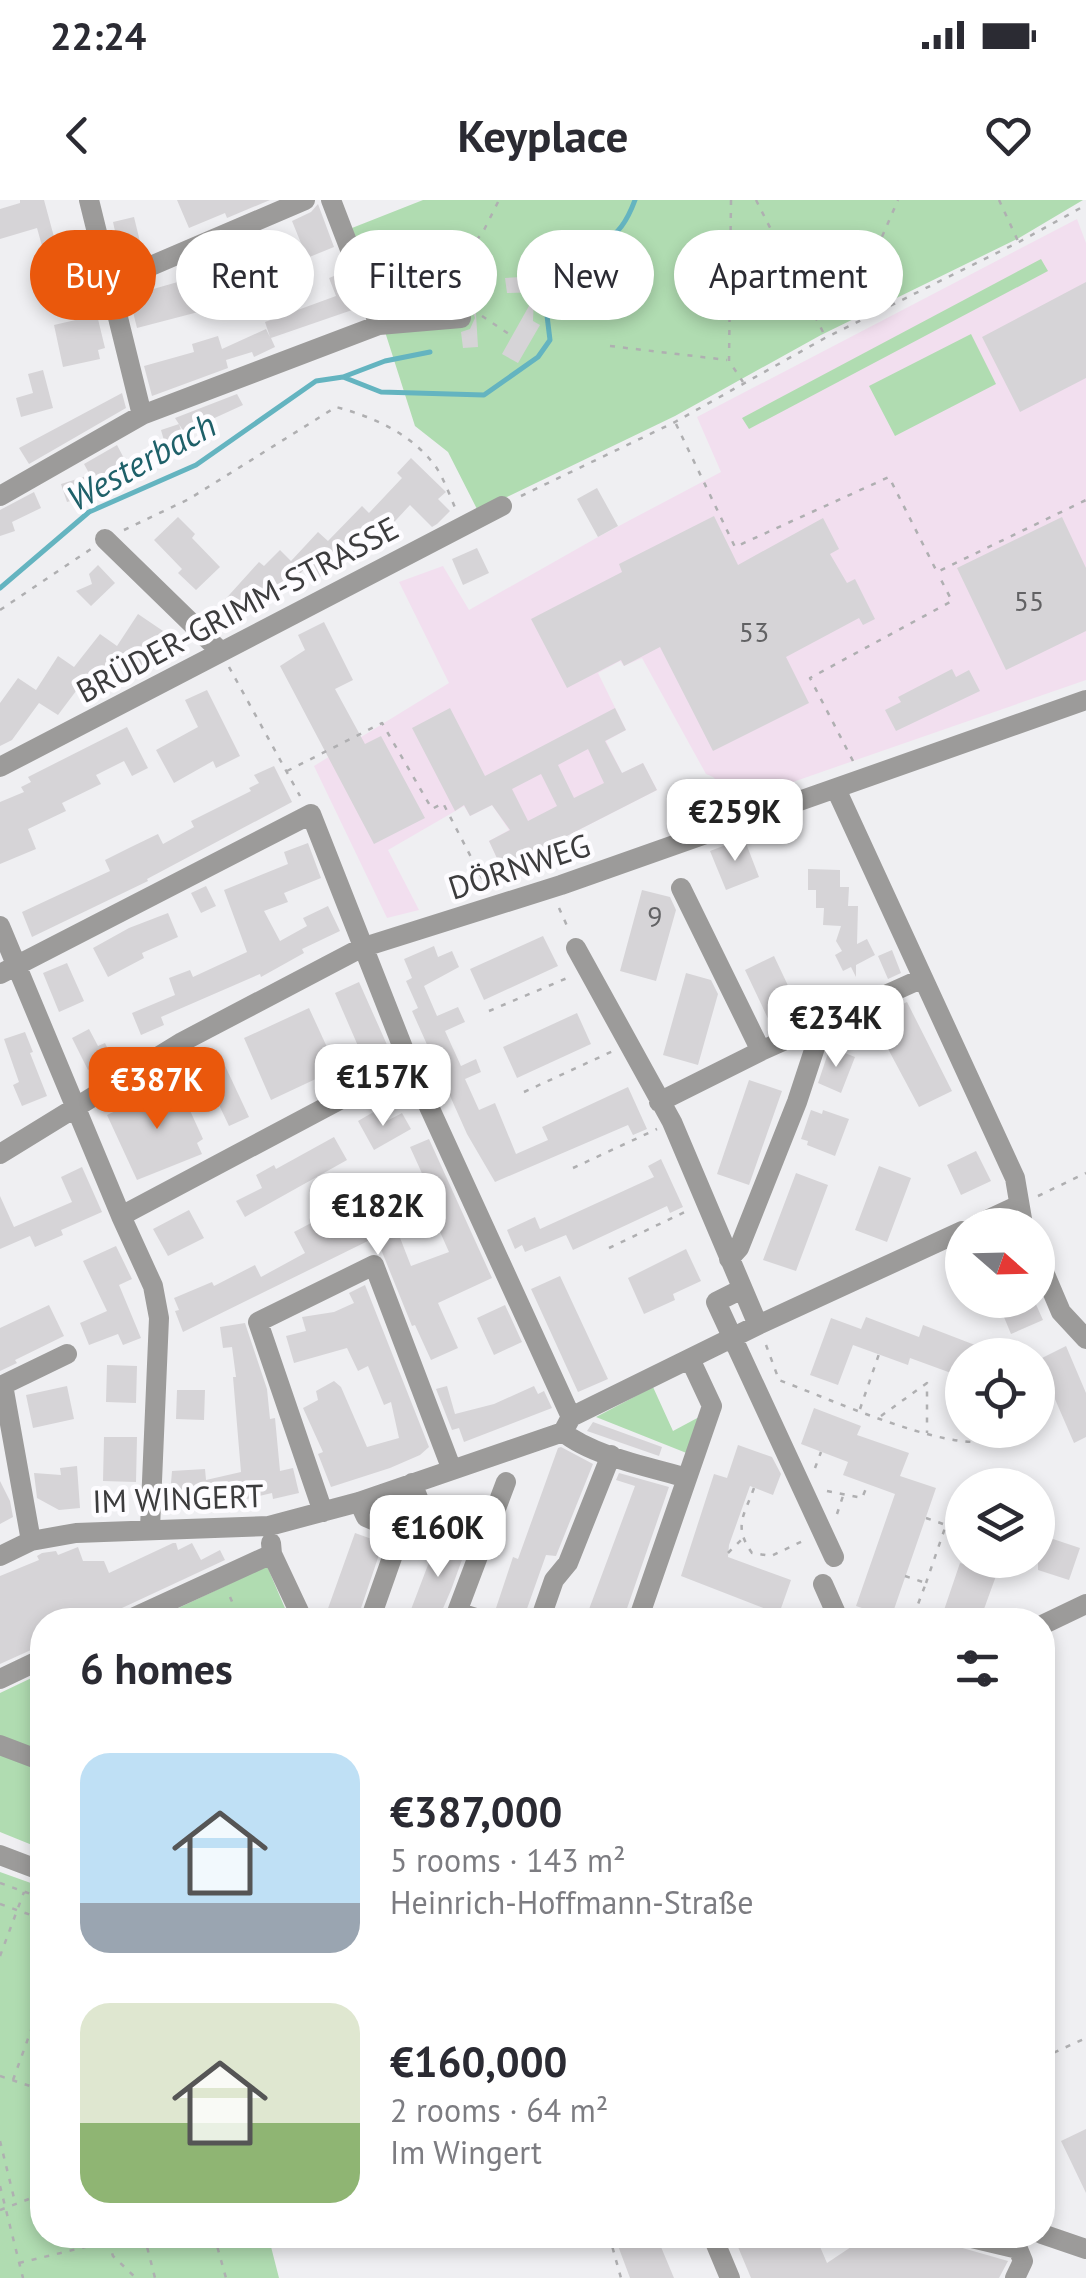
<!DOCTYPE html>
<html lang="en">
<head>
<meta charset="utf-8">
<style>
  body { margin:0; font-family:"PT Sans",sans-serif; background:#f7f7f7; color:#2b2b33; height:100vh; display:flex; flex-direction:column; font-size:38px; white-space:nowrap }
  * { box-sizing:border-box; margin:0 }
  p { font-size:32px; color:#7c7c81 }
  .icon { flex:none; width:55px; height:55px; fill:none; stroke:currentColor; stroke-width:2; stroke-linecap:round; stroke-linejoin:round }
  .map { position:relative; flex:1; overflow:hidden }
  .drawer { position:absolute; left:30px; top:1408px; width:1025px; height:640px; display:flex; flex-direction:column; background:#fff; border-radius:40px; box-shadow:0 5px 15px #0003 }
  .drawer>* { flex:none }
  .top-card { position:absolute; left:30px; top:30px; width:1028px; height:90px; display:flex; gap:20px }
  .needle { width:65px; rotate:110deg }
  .controls { position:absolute; left:945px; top:1008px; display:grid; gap:20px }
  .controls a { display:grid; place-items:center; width:110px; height:110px; border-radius:50%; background:#fff; box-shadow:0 5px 15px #0003; font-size:50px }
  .price { position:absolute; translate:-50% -85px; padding:0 22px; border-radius:20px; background:#fff; color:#222; font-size:32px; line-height:65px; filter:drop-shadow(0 2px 5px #0008) }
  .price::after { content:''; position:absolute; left:50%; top:60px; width:30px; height:22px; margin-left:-15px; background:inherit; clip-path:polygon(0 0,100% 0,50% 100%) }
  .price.selected { background:#ea580c; color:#fff }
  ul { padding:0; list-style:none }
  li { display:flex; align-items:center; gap:30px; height:250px; padding:0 50px }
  li span { display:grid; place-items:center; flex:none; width:280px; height:200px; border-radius:30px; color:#555 }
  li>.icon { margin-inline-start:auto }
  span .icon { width:120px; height:120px; fill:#fffc; stroke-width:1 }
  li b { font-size:42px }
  h2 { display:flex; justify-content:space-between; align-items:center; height:120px; padding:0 50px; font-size:42px }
  .tag { padding:0 35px; border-radius:45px; background:#fff; box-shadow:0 5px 15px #0003; font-size:35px; line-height:90px }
  .tag.selected { background:#ea580c; color:#fff }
  .status { display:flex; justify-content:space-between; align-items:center; height:70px; padding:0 50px; background:#fff; direction:ltr }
  .status svg { height:28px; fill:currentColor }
  header { display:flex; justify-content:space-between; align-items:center; height:130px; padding:0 50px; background:#fff; font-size:45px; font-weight:700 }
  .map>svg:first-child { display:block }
  .education { fill:#f2dfef }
  .green { fill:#b0dcb1 }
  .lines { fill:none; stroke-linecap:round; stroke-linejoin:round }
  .stream { stroke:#64b4c0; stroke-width:5 }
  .building { fill:#d6d4d7; fill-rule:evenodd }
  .path { stroke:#afafb1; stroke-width:2.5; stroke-dasharray:5 8; stroke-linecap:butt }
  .minor { stroke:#9c9b9a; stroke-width:20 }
  .labels { text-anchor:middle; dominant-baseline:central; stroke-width:9; stroke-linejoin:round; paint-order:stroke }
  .number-label { font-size:28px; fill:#626264 }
  .street-label { font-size:32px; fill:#3c3c3d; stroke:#fdfcff }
  .water-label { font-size:35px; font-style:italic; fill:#1e6069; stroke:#fdfcff }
</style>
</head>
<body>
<div class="status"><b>22:24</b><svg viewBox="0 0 49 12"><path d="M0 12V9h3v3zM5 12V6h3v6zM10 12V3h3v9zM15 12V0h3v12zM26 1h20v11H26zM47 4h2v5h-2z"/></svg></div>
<header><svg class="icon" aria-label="back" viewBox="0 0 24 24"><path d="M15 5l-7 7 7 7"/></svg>Keyplace<svg class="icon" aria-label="heart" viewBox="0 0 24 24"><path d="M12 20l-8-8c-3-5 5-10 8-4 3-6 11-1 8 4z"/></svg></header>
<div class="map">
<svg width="1086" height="2078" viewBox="0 0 1086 2078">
  <rect width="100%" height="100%" fill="#efeff2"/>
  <path class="education" d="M1077,19l9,24v437l-348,121 -25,-24 -7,-3 -64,-116 -18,8 -4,-5 -22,12 28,57 -20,11 16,32 21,-10 14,27 -155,79 -13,-28 20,-11 -17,-25 -22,11 -6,-10 -76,44 31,60 -32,8 -73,-152 135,-83 -50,-101 44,-16 26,44 129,-73 123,-65 -24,-55z"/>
  <path class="green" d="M423,0h660l-64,38 -198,97 -146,81 -197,95 -30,-59 -33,-26 -63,-198z
    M1041,59l7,12 -299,158 -7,-11z
    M971,134l25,50 -101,52 -26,-50z
    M653,1187l20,44 28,-15 -12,38 -93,-37z
    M267,1366l23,54h-137z
    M42,1473v176l-42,-17v-139z
    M0,1672l42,15v348h226l11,43h-279z"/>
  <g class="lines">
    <path class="stream" d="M343,177l42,-16 45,-9
      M0,388l89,-76 107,-47 120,-84 27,-4 38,15 103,3 54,-38 12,-17 -11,-89 6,-13c49,5 70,16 90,-38"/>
  </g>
  <path class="building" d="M20,0h24l13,48 -13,5 -7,-25 -37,11v-30l20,-6z
    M177,0h93l-43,18 -2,-5 -36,15z
    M318,4l16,43 -27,11 -15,-37 19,-9z
    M134,17l9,37 -22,5 -8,-37z
    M272,49l12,34 -78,27 -69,18 -8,-32 66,-19 4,11 20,-4 36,-12 -5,-16z
    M344,72l14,36 -87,30 4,9 -21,10 -2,-5 -26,8 2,8 -76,28 -8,-30 50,-14 -2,-8 26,-8 4,13 44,-20 4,8 -5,-15 71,-26 -7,-18z
    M540,76v16l-33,1 -2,-15z
    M474,81l4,66 -15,1 -2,-16 9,-3 5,-11 -3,-9 -12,-5 -2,-22z
    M1086,82v96l-66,34 -38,-75z
    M534,97l-1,24 7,4 -22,38 -16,-9z
    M97,115l8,33 -7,2 2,9 -37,8 -9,-42z
    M43,170l10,38 -32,9 -5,-19 17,-5 -5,-19z
    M122,193l4,15 -97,56 -10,-16z
    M237,194l6,11 -59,27 -9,-14z
    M179,224l7,21 -19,6 -6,-21z
    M117,245l11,21 -46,25 2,6 -17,5 -6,-18 29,-9 -6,-11z
    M411,258l35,34 -8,7 12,12 -13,13 -5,3 -22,-22 -26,28 -13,10 -3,-2 -15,15 -7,-7 -27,29 -12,-11 -51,48 -5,-5 -11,12 -19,-18 38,-42 5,4 16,-16 11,11 27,-29 10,9 34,-35 7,7 33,-35 -5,-5z
    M597,288l21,38 -20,11 -21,-38z
    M34,292l7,16 -29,14 3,9 -15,5v-26z
    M714,316l24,49 85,-47 16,31 -9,5 17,29 8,-4 20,40 -12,6 -4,-7 -73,39 23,46 -96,48 -53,-104 -36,19 -3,-6 -54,28 -36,-69 91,-47 -3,-8z
    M178,317l17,17 -3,4 28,29 -24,23 -18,-17 4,-4 -28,-29z
    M1062,317l24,51v63l-80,39 -49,-102z
    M477,348l12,25 -26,12 -11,-26z
    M98,365l17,18 -24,23 -15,-15 16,-7 -3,-10z
    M138,414l28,19 -28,40 -19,-13 -21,34 -16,-11 -24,32 -19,-12 -27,37 -12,6v-43l18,-25 18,12 22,-34 16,11 26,-33 17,12z
    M324,422l29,58 -18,9 30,55 16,-8 44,82 -51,26 -94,-178 25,-16 -7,-15z
    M952,469l4,8 13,-7 11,21 -84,40 -11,-21 16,-8 -3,-5z
    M207,490l33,66 -24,12 -3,-7 -39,22 -18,-33 42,-23 -13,-27z
    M450,508l35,68 130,-68 11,22 -21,11 17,32 21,-10 14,27 -155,79 -13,-28 21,-11 -18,-25 -22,11 -6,-11 -9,6 -43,-83zM588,549l16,34 -30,15 -16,-33zM541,574l16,32 -29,15 -16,-32z
    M127,527l21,41 -16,8 -8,-15 -28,14 5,9 -39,19 4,8 -38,18 8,20 -36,15v-62l24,-10 -3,-5 10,-5 -3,-5z
    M274,566l18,36 -145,77 1,2 -116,56 -10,-25 88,-41 -5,-11 26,-13 27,-13 5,10 31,-17 -3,-6 60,-30 -2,-3 10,-5 -5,-8z
    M744,638l15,39 -33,13 -16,-39z
    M308,643l13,35 -37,15 4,9 -24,9 16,30 27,-15 -4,-8 25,-12 12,25 -38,18 2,4 -43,24 -1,-3 -99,43 3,8 -23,10 -9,-22 43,-18 -6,-17 21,-8 3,7 54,-25 -23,-62 64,-26 -4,-12z
    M808,669l32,1v17h9l-1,19h10l-1,38 10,-5 8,16 -19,10v12l-5,-10 -8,4 -8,-16 7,-4 -6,-10 5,-15 -18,-1 1,-17h-8v-18h-8z
    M206,686l10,20 -15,7 -10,-20z
    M642,690l28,7 6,13 -20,71 -36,-10z
    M168,713l10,24 -36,16 2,5 -36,19 -15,-29 36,-20z
    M543,736l15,30 -74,34 -14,-31z
    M434,746l4,11 14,-6 7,16 -35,19 13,30 21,-9 7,15 -20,9 16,35 15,-7 5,13 -16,7 14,31 16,-7 21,51 32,-14 -6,-13 86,-40 19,42 -14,6 -5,-10 -133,57 -28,-48 -55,-123 6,-3 -12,-27 6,-3 -8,-19z
    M892,750l9,23 -13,6 -10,-23z
    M774,756l27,57 -29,14 -27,-57z
    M67,763l17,38 -25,11 -16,-39z
    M686,773l25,7 7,14 -20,71 -35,-10z
    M359,782l29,65 -7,2 4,11 -17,9 -33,-76z
    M907,802l45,89 -33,16 -40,-75 20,-10 -7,-13z
    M309,808l28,61 -66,31 -27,-62z
    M577,813l14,31 -74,34 -14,-31z
    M89,829l9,17 7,-3 7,14 -24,13 -16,-32z
    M25,832l8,20 -3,1 17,43 -25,10 -9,-21 6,-3 -15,-43z
    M830,847l25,10 -14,36 -23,-10z
    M220,855l29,62 -20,9 -29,-61z
    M749,880l33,11 -33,94 -32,-11z
    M177,882l26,57 -6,4 5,11 -65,26 -30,-65z
    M377,910l8,12 17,-9 9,16 -37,21 -16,-29z
    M811,910l11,4 1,-4 26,9 -14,37 -28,-11 1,-4 -7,-2z
    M334,937l13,23 -102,57 -9,-16 26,-13 -6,-13 18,-10 2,4z
    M429,939l63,139 -54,25 20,45 -27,12 -16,-35 -3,1 -36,-89 -193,95 -8,-21 4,-1 -5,-12 38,-16 2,4 41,-21 6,12 44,-24 -11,-21 19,-10 5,10 63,-33 7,13 42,-21 -20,-44zM432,1014l17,38 -38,14 -14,-36z
    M976,951l15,30 -30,14 -14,-30z
    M661,959l22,48 -13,6 -3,-7 -94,44 -7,-15 -41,17 -3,-7 -7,4 -8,-19 28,-13 5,12 33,-15 81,-37 -6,-11z
    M879,966l32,12 -24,64 -32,-12z
    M82,967l20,45 -41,18 2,5 -28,12 -5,-11 -30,13v-53l14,31 58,-25 -11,-25z
    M796,973l32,12 -32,86 -33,-11z
    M189,1010l15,28 -36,18 -15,-27z
    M116,1046l16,33 -13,6 22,53 -18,7 -5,-11 -29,11 -9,-22 27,-12 -24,-50z
    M686,1049l15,32 -28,13 2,6 -31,14 -16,-36z
    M560,1076l48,103 -30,13 -47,-103z
    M365,1085l64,162 -9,8 -30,13 -59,19 -13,-33 5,-2 -20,-44 15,-8 -2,-9 18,-10 7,6 26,60 32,-9 -8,-36 -7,3 -16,-39 -10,5 -11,-23 -53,15 -8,-27 20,-5 -4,-14 32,-5 20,-9 -5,-10z
    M1010,1100h24l9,20 -32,14 -12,-29z
    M49,1105l15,31 -49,24 2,3 -17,8v-43z
    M505,1105l17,37 -28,13 -17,-37z
    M866,1117l53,20 4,-12 78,30h-39v22l-52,-19 -2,7 -55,-20 -15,40 -28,-10 21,-57 30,11z
    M245,1123l22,66 3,30 5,-1 5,53 13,-3 6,25 -26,6 -1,-6 -42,10 -3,-11 -57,3 2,-24 33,-2 1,11 35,-8 -8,-95h3l-4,-30 -9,1 -3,-21z
    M1066,1146l20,47v44l-12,6 -36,-83z
    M107,1165l30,1 -1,37 -30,-1z
    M67,1186l7,33 -41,9 -7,-33z
    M447,1186l8,28 39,-10 40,-18 4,8 6,-3 8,17 -88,34 -5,-14 -7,2 -16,-41z
    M177,1190h28l-1,30 -28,-1z
    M814,1208l47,18 -4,9 52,18 -9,23 36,12 -45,130 -35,-12 39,-112 -52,-19 5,-13 -47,-18z
    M593,1222l69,25 -3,9 -72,-25z
    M104,1237h33l-1,45 -33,-1z
    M738,1245l34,12 9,17 -8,21 -23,-9 -21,59 -1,12 63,23 -12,34 -98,-38 33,-102 13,4z
    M561,1247l32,17 -37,92 -10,-1 -23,65 -29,-6 19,-57 5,2 40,-111z
    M77,1266l3,42 -21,2 -22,-12 -3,-25 27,2 -1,-7z
    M997,1269l40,14v2h-46z
    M619,1273l50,14 -46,133h-38l50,-134 -19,-6z
    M0,1281l10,20 3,16 -13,7z
    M355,1333l28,10 -26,77h-14l-17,-6z
    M1038,1334l42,14 -11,32 -31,-10z
    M439,1336l28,10 -16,44 -13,30h-31z
    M173,1343h3l2,7 14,-7 9,17 19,-10 5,10 -103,48 -19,12h-61v25l-42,19v-88l39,-16 -2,-4 5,-3 14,-2 2,4 20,-8 5,14h21l5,12z
    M970,1360h38l-6,17 -6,-1 -16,44h-17l-20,-7 17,-50 8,2z
    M1086,1929v64l-25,-52z
    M614,2035h42l18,43h-44z
    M733,2035h82l12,28 42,-28h48l91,26 -9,17h-248z"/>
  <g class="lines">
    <path class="path" d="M731,0l-2,161 14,21
      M756,0l69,136
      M999,0l19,41
      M802,84l26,-4 25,1
      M452,97l-1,-21 33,-46 15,-30
      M882,109l-27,-27 26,-43 17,-39
      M482,116l30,20
      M610,146l117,14
      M676,224l59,123 154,-70 48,95 149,-72
      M521,296l154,-74 150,-84 194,-96 67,-37
      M124,330l65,-31 147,-92c38,10 76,27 100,60 8,12 14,29 20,43
      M0,410l91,-61
      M229,467l71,129
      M853,561l-43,-83 142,-77 -14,-27
      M287,571l95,-48 50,86 11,-6 43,83
      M559,708l9,20
      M489,811l83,-35
      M524,892l89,-41
      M573,968l84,-39
      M1038,996l48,-23
      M609,1048l80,-38
      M766,1145l13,35c48,18 163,70 209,61l4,-11
      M860,1209l19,-55
      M881,1216l46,-33v50
      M815,1268l6,-16
      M754,1288c-10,28 -21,38 -2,65l19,3 34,-16
      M827,1291l35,7 6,-14
      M837,1314l6,-18
      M926,1318l20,7 -20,58
      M728,1353l13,-13
      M905,1376l21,7 -14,37
      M230,1397l10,23
      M729,1414l15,6
      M0,1683l42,15
      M0,1704l42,15
      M0,1756l24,-64
      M1042,1858l44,-20
      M0,1876l30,10 12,-3
      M13,1880l29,-80
      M31,1887l11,4
      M0,1941l15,61
      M0,1986l23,92
      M0,2010l42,-16
      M144,2035l11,43
      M214,2035l12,43
      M609,2035l12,43
      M108,2041l5,15 23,22
      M19,2063l116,-28"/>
    <path class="minor" d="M89,0l53,215
      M331,0l48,125
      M111,83l194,-83
      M0,296l142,-81 237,-90 82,-7
      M105,339l115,112
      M0,567l502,-261
      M836,589l179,389 8,47
      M703,604l11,28
      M681,688l80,163
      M0,726l121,290 32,70 6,32 -9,210
      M576,748l96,174 86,203
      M0,774l311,-160 98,249 162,354 -8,15
      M659,902l102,-51 160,-72
      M0,954l182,-112 179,-94 200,-63 525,-185
      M121,1016l288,-153
      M976,1025l43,-20
      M1038,1058l23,54 25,27
      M729,1059l10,-11 58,-146 26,-79
      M742,1089l-26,13 118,255
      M3,1185l64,-31
      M0,1186l3,-1 28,156
      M571,1217l187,-92 204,-94
      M563,1232c29,24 87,35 124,46
      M412,1283l8,20 69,25
      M359,1302l7,15 35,15 -31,88
      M323,1312l-65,-190 116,-57 78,205
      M271,1343l1,11 31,66
      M0,1356l31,-15 45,-8 193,-7 90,-24 204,-70
      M823,1384l16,36
      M457,1412l25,8
      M128,1420l144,-66
      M454,1420l52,-138
      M540,1420l14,-40 14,-17 43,-108
      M638,1420l74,-214 -22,-47
      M1042,1425l44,-21
      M0,1479l42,-20
      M0,1545l42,16
      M0,1655l42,16
      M1042,2034l44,15
      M712,2035l18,43
      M959,2035l59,14 5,12 -8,17"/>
  </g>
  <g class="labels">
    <g class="number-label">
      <text x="1029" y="400">55</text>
      <text x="754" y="431">53</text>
      <text x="655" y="715">9</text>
    </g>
    <g class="street-label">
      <text transform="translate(237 409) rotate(-28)">BRÜDER-GRIMM-STRASSE</text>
      <text transform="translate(519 666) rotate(-18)">DÖRNWEG</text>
      <text transform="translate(178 1298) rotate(-2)">IM WINGERT</text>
    </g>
    <g class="water-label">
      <text transform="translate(141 261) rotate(-29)">Westerbach</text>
    </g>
  </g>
</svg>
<div class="controls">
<a><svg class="needle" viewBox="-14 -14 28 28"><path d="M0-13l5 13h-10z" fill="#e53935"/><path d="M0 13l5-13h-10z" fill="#7c7c81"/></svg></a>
<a><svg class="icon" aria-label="locate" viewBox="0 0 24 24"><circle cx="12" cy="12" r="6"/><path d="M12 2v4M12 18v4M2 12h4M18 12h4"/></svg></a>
<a><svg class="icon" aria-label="layers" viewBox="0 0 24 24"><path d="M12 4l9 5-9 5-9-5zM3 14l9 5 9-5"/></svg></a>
</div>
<b class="price" style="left:735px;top:664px">€259K</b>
<b class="price" style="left:836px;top:870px">€234K</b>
<b class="price" style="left:383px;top:929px">€157K</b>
<b class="price selected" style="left:157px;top:932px">€387K</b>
<b class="price" style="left:378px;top:1058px">€182K</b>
<b class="price" style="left:438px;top:1380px">€160K</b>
<div class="top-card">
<a class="tag selected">Buy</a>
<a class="tag">Rent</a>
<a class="tag">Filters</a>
<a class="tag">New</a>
<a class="tag">Apartment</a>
</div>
<section class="drawer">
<h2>6 homes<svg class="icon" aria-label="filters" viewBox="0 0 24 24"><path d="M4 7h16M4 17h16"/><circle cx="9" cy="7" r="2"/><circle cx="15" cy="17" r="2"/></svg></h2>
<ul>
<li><span style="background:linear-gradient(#bfe0f5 75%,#9aa5b1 0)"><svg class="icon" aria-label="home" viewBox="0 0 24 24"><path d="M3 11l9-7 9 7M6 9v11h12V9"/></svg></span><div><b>€387,000</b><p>5 rooms · 143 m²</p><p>Heinrich-Hoffmann-Straße</p></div></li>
<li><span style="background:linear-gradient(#dfe7d0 60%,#8fb573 0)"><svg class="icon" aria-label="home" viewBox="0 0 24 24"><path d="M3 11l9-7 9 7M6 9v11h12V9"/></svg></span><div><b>€160,000</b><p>2 rooms · 64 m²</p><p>Im Wingert</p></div></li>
</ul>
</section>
</div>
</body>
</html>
